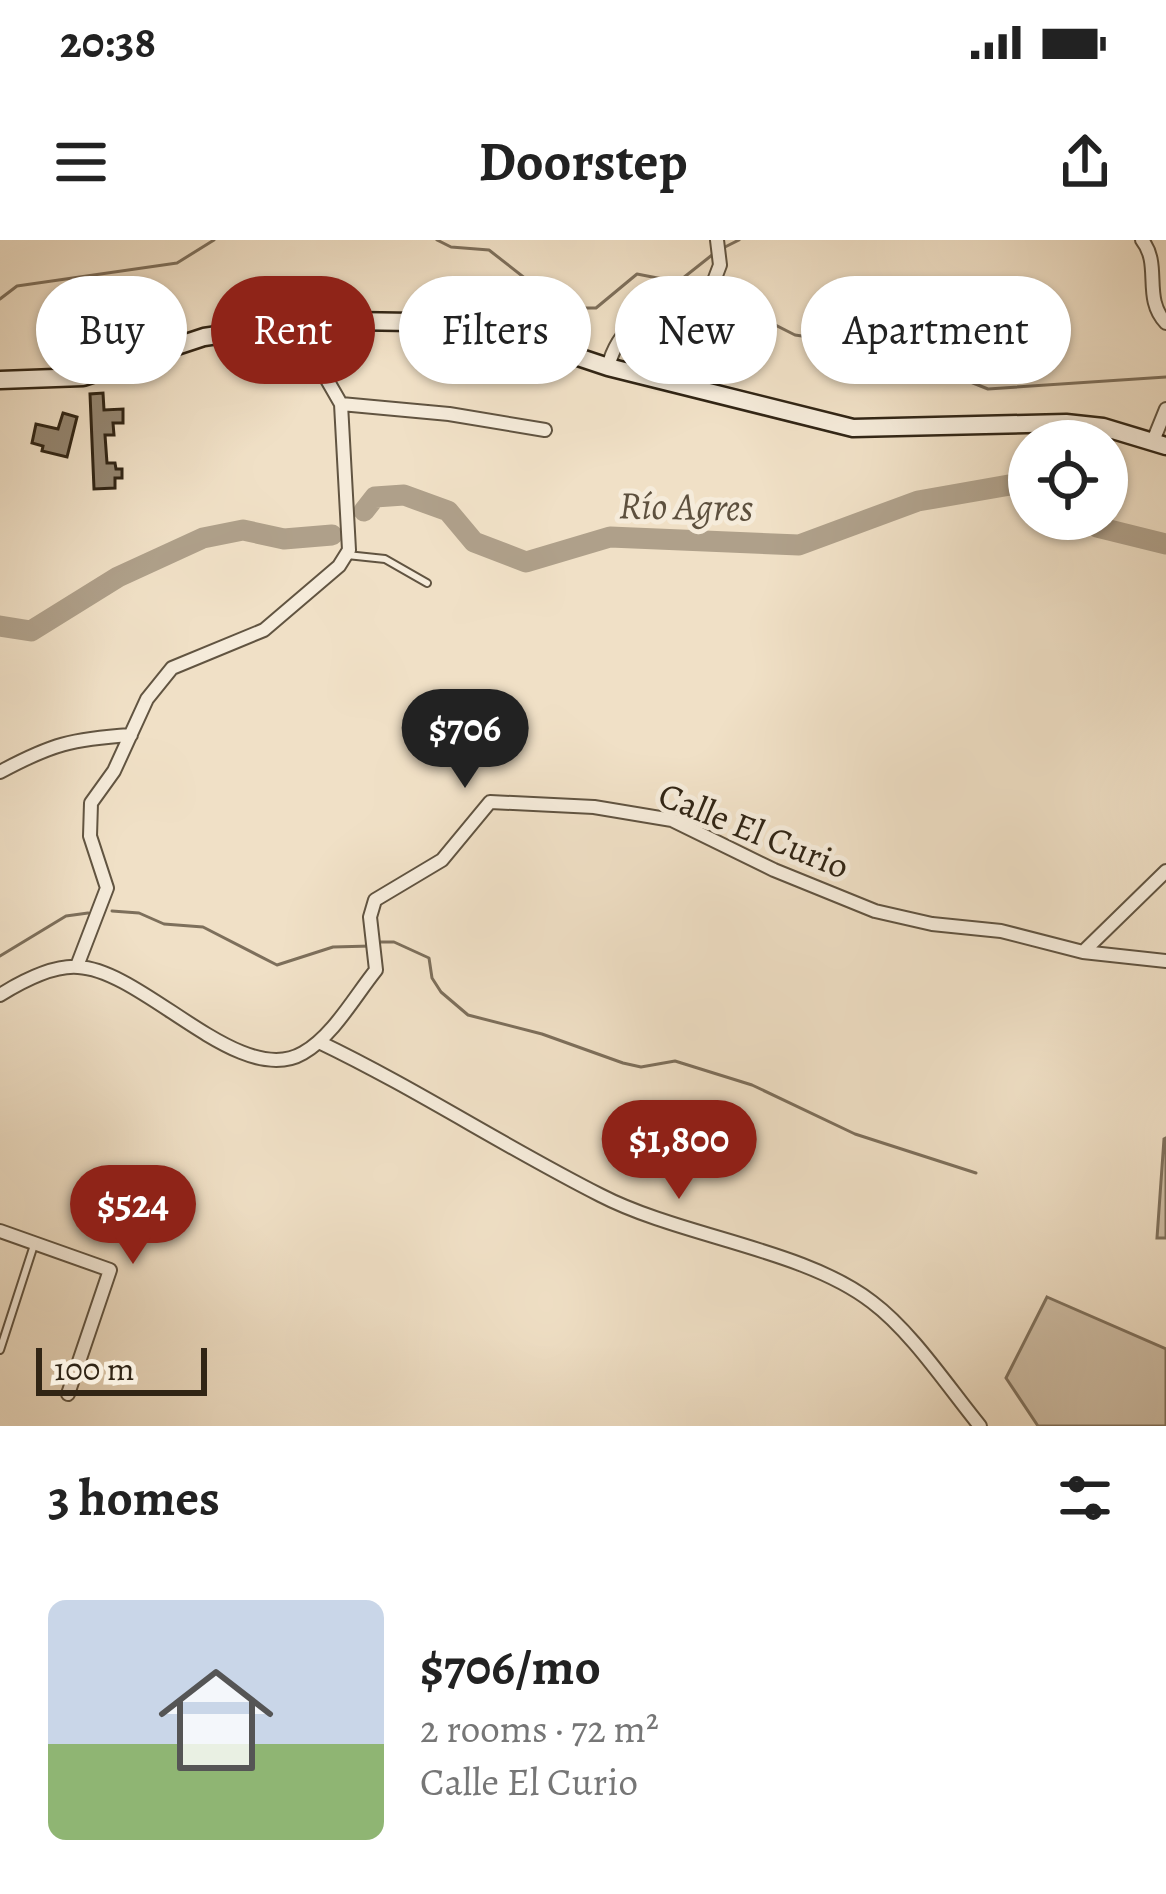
<!DOCTYPE html>
<html lang="en">
<head>
<meta charset="utf-8">
<style>
  body { margin:0; font-family:Alegreya,serif; background:#f2f2f2; color:#222; height:100vh; display:flex; flex-direction:column; font-size:45px; white-space:nowrap }
  * { box-sizing:border-box; margin:0 }
  p { font-size:39px; color:#767676 }
  .icon { flex:none; width:66px; height:66px; fill:none; stroke:currentColor; stroke-width:2; stroke-linecap:round; stroke-linejoin:round }
  .map { position:relative; height:1186px; overflow:hidden }
  .sheet { display:flex; flex-direction:column; background:#fff; flex:1 }
  .sheet>* { flex:none }
  .top-card { position:absolute; left:36px; top:36px; width:1095px; height:108px; display:flex; gap:24px }
  .tools { position:absolute; left:1008px; top:180px; display:grid; gap:24px }
  .tools a { display:grid; place-items:center; width:120px; height:120px; border-radius:50%; background:#fff; box-shadow:0 3px 9px #0004; font-size:60px }
  .scale { position:absolute; left:36px; bottom:30px; width:171px; box-sizing:border-box; padding-left:12px; border:6px solid #312515; border-top:0; font-size:33px; line-height:42px; white-space:nowrap; color:#312515; -webkit-text-stroke:9px #f5ebda; paint-order:stroke }
  .price { position:absolute; translate:-50% -102px; padding:0 27px; border-radius:42px; background:#8f2418; color:#fff; font-size:39px; line-height:78px; filter:drop-shadow(0 3px 6px #0008) }
  .price::after { content:''; position:absolute; left:50%; top:72px; width:36px; height:27px; margin-left:-18px; background:inherit; clip-path:polygon(0 0,100% 0,50% 100%) }
  .price.active { background:#222; color:#fff }
  ul { padding:0; list-style:none }
  li { display:flex; align-items:center; gap:36px; height:300px; padding:0 48px }
  li span { display:grid; place-items:center; flex:none; width:336px; height:240px; border-radius:18px; color:#555 }
  li>.icon { margin-inline-start:auto }
  span .icon { width:144px; height:144px; fill:#fffc; stroke-width:1 }
  li b { font-size:51px }
  h2 { display:flex; justify-content:space-between; align-items:center; height:144px; padding:0 48px; font-size:51px }
  .chip { padding:0 42px; border-radius:54px; background:#fff; box-shadow:0 3px 9px #0004; font-size:42px; line-height:108px }
  .chip.active { background:#8f2418; color:#fff }
  .status { display:flex; justify-content:space-between; align-items:center; height:84px; padding:0 60px; background:#fff; direction:ltr }
  .status svg { height:33px; fill:currentColor }
  header { display:flex; justify-content:space-between; align-items:center; height:156px; padding:0 48px; background:#fff; font-size:54px; font-weight:700 }
  .map>svg:first-child { display:block }
  .green { fill:#d0c0a8; stroke:#80725e; stroke-width:3 }
  .lines { fill:none; stroke-linecap:round; stroke-linejoin:round }
  .stream { stroke:#7d6f5b; stroke-width:3 }
  .river { stroke:#afa08a; stroke-width:21 }
  .building { fill:#948671; stroke:#312515; stroke-width:3 }
  .lane-casing { stroke:#615441; stroke-width:10 }
  .street-casing { stroke:#615441; stroke-width:16 }
  .secondary-casing { stroke:#312515; stroke-width:21 }
  .lane { stroke:#f5ebda; stroke-width:6 }
  .street { stroke:#f5ebda; stroke-width:12 }
  .secondary { stroke:#f5ebda; stroke-width:16 }
  .labels { text-anchor:middle; dominant-baseline:central; stroke-width:10; stroke-linejoin:round; paint-order:stroke }
  .street-label { font-size:36px; fill:#312515; stroke:#f5ebda }
  .water-label { font-size:39px; font-style:italic; fill:#5d503e; stroke:#f5ebda }
</style>
</head>
<body>
<div class="status"><b>20:38</b><svg viewBox="0 0 49 12"><path d="M0 12V9h3v3zM5 12V6h3v6zM10 12V3h3v9zM15 12V0h3v12zM26 1h20v11H26zM47 4h2v5h-2z"/></svg></div>
<header><svg class="icon" aria-label="menu" viewBox="0 0 24 24"><path d="M4 6h16M4 12h16M4 18h16"/></svg>Doorstep<svg class="icon" aria-label="share" viewBox="0 0 24 24"><path d="M12 15V3M7 8l5-5 5 5M5 13v7h14v-7"/></svg></header>
<div class="map">
<svg width="1166" height="1186" viewBox="0 0 1166 1186">
  <rect width="100%" height="100%" fill="#f0e0c6"/>
  <filter id="stains"><feTurbulence type="fractalNoise" baseFrequency=".00167" numOctaves="4"/><feColorMatrix values="0 0 0 0 .2 0 0 0 0 .09 0 0 0 0 .02 0 0 0 .5 -.17"/></filter>
  <radialGradient id="worn" r=".72"><stop offset=".6" stop-color="#630" stop-opacity="0"/><stop offset="1" stop-color="#630" stop-opacity=".3"/></radialGradient>
  <path class="green" d="M1166,898v100h-9l7,-99z
    M1047,1057l119,52v77h-128l-32,-48z"/>
  <g class="lines">
    <path class="stream" d="M437,0l14,7 38,3 74,58h33l41,-34 41,8 34,-27
      M725,7l14,-7
      M684,38l15,7
      M720,57l75,38 90,13 103,41 178,-12
      M0,59l17,-13 160,-23 37,-23
      M112,671l27,2 25,11 39,3 74,38 56,-18 38,-1
      M379,702h15l35,16 3,20 9,14 27,23 74,19 81,29 18,4 34,-6 77,24 103,49 121,39
      M0,716l66,-40 22,-3"/>
    <path class="river" d="M364,271l11,-14 29,-2 44,16 26,31 52,20 84,-25 189,8 119,-44 103,-18 8,5
      M1083,279l14,8 69,17
      M0,386l31,5 87,-54 85,-39 40,-8 41,9 48,-4"/>
  </g>
  <path class="building" d="M103,153l1,17 19,-1v14h-10l1,12h-9l2,28h8l1,6h6v9h-7v10l-21,1 -4,-95z
    M63,173l14,4 -10,40 -25,-6 1,-5 -11,-3 4,-19 22,5z"/>
  <g class="lines">
    <defs>
      <path id="lane" d="M347,315l38,4 42,24
        M0,1110l34,-105"/>
      <path id="street" d="M1142,0c20,25 0,58 24,83
        M608,127c15,-58 60,-55 104,-81l8,-21 -3,-25
        M341,164l108,10 96,16
        M1153,201l13,-32
        M0,532c52,-28 72,-33 131,-37
        M1083,712l83,-81
        M77,726l30,-78 -17,-52 1,-33 23,-32 33,-72 25,-31 92,-38 75,-64 10,-16 -8,-146 -23,-40 -8,-39
        M0,755c21,-13 52,-30 78,-28 66,3 162,123 225,86 30,-17 52,-57 73,-83l-6,-53 5,-17 67,-40 48,-58 104,5 78,13 102,50 101,41 57,13 69,7 82,21 83,9
        M319,802c96,46 186,105 281,153 81,42 204,54 272,107 40,30 76,85 108,124
        M0,991l110,39 -42,124"/>
      <path id="secondary" d="M0,140l83,-3 121,-40 40,-6 106,-10 62,1 77,22 65,5 54,18 245,61 213,-5 37,4 63,19"/>
    </defs>
    <use href="#lane" class="lane-casing"/>
    <use href="#street" class="street-casing"/>
    <use href="#secondary" class="secondary-casing"/>
    <use href="#lane" class="lane"/>
    <use href="#street" class="street"/>
    <use href="#secondary" class="secondary"/>
  </g>
  <g class="labels">
    <g class="street-label">
      <text transform="translate(754 590) rotate(22)">Calle El Curio</text>
    </g>
    <g class="water-label">
      <text transform="translate(686 266) rotate(1)">Río Agres</text>
    </g>
  </g>
  <rect width="100%" height="100%" filter="url(#stains)"/>
  <rect width="100%" height="100%" fill="url(#worn)"/>
</svg>
<div class="tools">
<a><svg class="icon" aria-label="locate" viewBox="0 0 24 24"><circle cx="12" cy="12" r="6"/><path d="M12 2v4M12 18v4M2 12h4M18 12h4"/></svg></a>
</div>
<div class="scale">100 m</div>
<b class="price active" style="left:465px;top:551px">$706</b>
<b class="price" style="left:679px;top:962px">$1,800</b>
<b class="price" style="left:133px;top:1027px">$524</b>
<div class="top-card">
<a class="chip">Buy</a>
<a class="chip active">Rent</a>
<a class="chip">Filters</a>
<a class="chip">New</a>
<a class="chip">Apartment</a>
</div>
</div>
<section class="sheet">
<h2>3 homes<svg class="icon" aria-label="filters" viewBox="0 0 24 24"><path d="M4 7h16M4 17h16"/><circle cx="9" cy="7" r="2"/><circle cx="15" cy="17" r="2"/></svg></h2>
<ul>
<li><span style="background:linear-gradient(#c9d6e8 60%,#8fb573 0)"><svg class="icon" aria-label="home" viewBox="0 0 24 24"><path d="M3 11l9-7 9 7M6 9v11h12V9"/></svg></span><div><b>$706/mo</b><p>2 rooms · 72 m²</p><p>Calle El Curio</p></div></li>
</ul>
</section>
</body>
</html>
